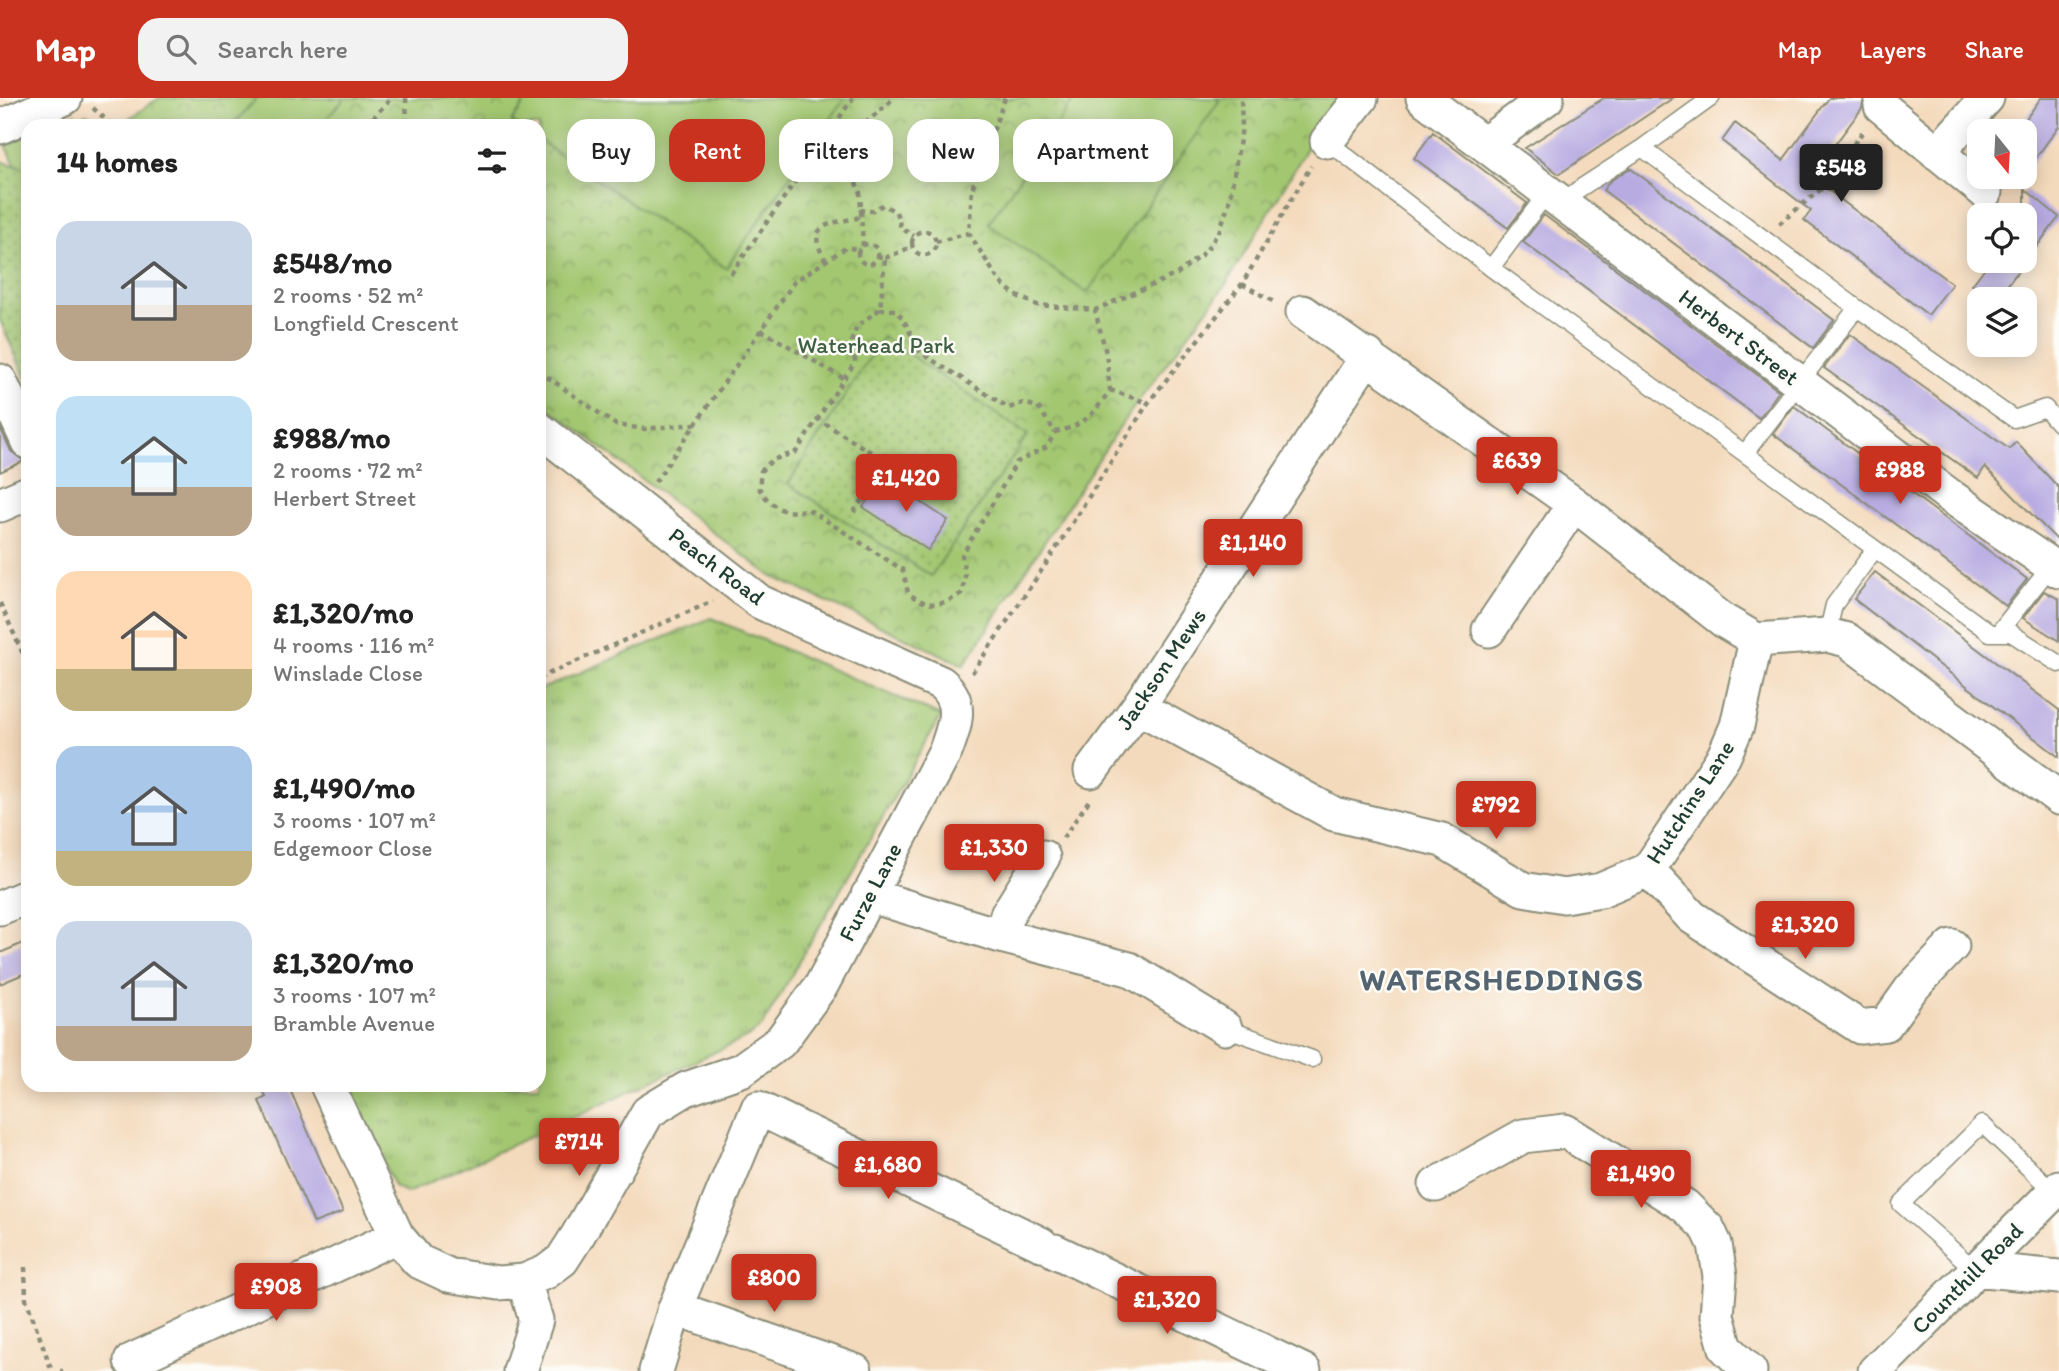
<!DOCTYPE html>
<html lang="en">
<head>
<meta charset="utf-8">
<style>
  body { margin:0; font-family:Itim,sans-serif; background:#f2f2f2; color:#222; height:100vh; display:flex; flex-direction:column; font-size:26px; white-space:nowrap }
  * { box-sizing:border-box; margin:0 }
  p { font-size:23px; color:#767676 }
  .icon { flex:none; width:38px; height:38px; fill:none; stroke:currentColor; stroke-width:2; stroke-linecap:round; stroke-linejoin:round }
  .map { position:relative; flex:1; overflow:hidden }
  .panel { position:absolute; left:21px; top:21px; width:525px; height:973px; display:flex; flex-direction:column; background:#fff; border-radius:21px; box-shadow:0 4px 18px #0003 }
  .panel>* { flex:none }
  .banner { position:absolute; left:567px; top:21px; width:665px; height:63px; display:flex; gap:14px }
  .needle { width:46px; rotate:162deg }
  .fabs { position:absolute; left:1967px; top:21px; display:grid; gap:14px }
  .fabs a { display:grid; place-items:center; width:70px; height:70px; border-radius:14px; background:#fff; box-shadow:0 4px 18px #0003; font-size:35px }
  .price { position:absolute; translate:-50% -60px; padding:0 16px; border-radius:7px; background:#c8321e; color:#fff; font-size:23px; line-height:46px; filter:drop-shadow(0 2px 4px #0008) }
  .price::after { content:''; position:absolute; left:50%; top:42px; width:21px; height:16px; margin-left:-10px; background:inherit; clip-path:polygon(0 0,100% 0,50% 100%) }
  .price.current { background:#222; color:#fff }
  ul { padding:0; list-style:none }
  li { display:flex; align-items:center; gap:21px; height:175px; padding:0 35px }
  li span { display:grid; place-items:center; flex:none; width:196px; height:140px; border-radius:21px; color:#555 }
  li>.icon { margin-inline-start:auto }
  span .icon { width:84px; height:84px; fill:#fffc; stroke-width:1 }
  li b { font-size:30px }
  h2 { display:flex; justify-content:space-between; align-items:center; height:84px; padding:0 35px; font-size:30px }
  .chip { padding:0 24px; border-radius:21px; background:#fff; box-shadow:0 4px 18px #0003; font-size:24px; line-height:63px }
  .chip.current { background:#c8321e; color:#fff }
  header { display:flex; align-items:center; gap:42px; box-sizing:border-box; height:98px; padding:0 35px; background:#c8321e; color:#fff }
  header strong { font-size:33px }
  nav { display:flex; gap:38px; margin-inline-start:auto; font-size:24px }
  .search { width:490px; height:63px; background:#f2f2f2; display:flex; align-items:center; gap:18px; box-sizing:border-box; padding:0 24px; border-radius:21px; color:#767676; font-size:26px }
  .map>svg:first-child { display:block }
  .grass { fill:url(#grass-tufts); stroke:#618252; stroke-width:2 }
  .park { fill:url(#park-crowns); stroke:#618252; stroke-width:2 }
  .garden { fill:url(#garden-dots); stroke:#618252; stroke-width:2 }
  .pitch { fill:#a3c771; stroke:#618252; stroke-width:2 }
  .building { fill:#b7abe2 }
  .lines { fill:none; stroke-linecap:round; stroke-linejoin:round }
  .lane-casing { stroke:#8a8c78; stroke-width:19 }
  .street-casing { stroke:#8a8c78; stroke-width:37 }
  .path { stroke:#8a8c78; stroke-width:4.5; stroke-dasharray:5 5; stroke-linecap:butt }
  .lane { stroke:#fff; stroke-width:16 }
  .street { stroke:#fff; stroke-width:33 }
  .labels { text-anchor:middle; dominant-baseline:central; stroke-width:5; stroke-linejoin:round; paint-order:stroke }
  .street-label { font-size:23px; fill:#1f3d34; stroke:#fdfcf7 }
  .park-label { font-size:23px; fill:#406043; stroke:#fdfcf7 }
  .district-label { font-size:30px; font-weight:bold; letter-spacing:2px; fill:#546471; stroke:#fdfcf7 }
</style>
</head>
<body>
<header>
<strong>Map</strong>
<div class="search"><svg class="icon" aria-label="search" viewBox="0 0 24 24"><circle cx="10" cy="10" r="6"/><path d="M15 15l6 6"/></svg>Search here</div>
<nav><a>Map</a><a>Layers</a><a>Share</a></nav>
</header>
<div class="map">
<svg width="2059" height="1273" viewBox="0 0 2059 1273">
  <defs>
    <pattern id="grass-tufts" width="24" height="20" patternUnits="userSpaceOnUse" patternTransform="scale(1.75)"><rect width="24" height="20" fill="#a3c771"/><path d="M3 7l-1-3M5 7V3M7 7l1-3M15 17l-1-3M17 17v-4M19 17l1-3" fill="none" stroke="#84a35e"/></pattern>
    <pattern id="park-crowns" width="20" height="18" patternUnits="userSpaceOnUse" patternTransform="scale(1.75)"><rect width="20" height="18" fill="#a3c771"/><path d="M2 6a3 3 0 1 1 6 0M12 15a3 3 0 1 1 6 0" fill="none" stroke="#84a35e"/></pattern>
    <pattern id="garden-dots" width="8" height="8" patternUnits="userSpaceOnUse" patternTransform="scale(1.75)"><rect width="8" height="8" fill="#a3c771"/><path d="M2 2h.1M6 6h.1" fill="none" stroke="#84a35e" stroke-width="1.8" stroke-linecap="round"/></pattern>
  </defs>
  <rect width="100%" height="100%" fill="#fdfcf7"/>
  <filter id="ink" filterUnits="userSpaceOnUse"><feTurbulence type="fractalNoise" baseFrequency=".0143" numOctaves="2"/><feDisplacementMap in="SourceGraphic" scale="14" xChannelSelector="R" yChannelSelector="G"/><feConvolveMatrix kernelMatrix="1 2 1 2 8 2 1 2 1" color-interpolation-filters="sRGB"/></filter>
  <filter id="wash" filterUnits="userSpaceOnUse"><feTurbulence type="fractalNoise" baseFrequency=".00686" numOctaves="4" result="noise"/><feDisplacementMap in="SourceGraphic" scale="28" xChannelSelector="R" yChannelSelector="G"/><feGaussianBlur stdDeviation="1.57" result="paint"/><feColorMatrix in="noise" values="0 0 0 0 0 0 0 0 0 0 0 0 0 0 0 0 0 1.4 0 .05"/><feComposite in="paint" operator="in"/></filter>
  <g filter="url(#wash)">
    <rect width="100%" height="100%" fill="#f4dabc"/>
    <path class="grass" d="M75,16l1,5 11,-5 9,12h-48z
      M28,37v34l-1,1 -12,-6 -9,-19z
      M711,520l230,98 -179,310 -14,11 -341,156 -13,-7 -46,-101h191v-395z"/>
    <path class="park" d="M159,0h1178l-111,186 -103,138 -159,243 -193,-89 -232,-175v-275h-421z"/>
    <path class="garden" d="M0,63l28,8v214l-28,-63z
      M883,239l145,98 -97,141 -143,-92z"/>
    <path class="pitch" d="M257,0h88l-25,28h-88z
      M528,0h317l-119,170 -187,-128v-14h-21l-6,-4z
      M1075,0h141l3,3 -132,192 -99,-69z"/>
    <g id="blocks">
      <path class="building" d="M1604,0h69l-114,76 -34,-26z
        M1829,0h35l-2,10 -51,69 141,107 -24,31 -124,-95 7,-9 -89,-70 13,-18 48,37z
        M2041,0h18v28l-34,47v-53z
        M1433,34l94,71 -19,25 -94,-70z
        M1630,70l204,152 -21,28 -210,-158 7,-9z
        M2025,91l34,28 -62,82h-6l-19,-14 18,-24h35z
        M1544,117l235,176 -20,27 -236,-176z
        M1850,236l159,115 7,-7 43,46v54l-74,-75 -7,11 -154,-110z
        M1794,308l233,173 -21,27 -233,-172z
        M0,329l11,24 13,10 -24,11z
        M883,379l65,43 -20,30 -65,-43z
        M1875,474l184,138v47l-205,-158z
        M2044,493l15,8v42l-36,-23z
        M28,843v31l-28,12v-31z
        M261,987h27l55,127 -29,11 -55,-122 7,-4z"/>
    </g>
  </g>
  <g filter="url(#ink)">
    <use href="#blocks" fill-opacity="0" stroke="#8a8c78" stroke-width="2"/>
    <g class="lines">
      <defs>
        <path id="lane" d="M1327,43l164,127 499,365h21l48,31
          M1642,50l69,-50
          M1562,106l17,-15 63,-41 215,160 157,111 31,-11 14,16
          M1491,170l56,-75
          M1745,355l112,-145
          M2002,535v-5l49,-62
          M1827,537l7,-30 41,-56
          M1225,930l87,31
          M1974,1171l-73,-65 81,-80 72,68"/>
        <path id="street" d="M1423,0l527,398 109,75
          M1881,8l104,86
          M0,29l65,-29
          M1327,43l34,-43
          M1484,46l63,-46
          M1937,55l50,-55
          M1303,214l271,192 150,117 32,19
          M0,283l28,61
          M0,407l28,-12
          M1489,532l85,-126
          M1756,542l71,-5 20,5 212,158
          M1138,609l196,107 108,26 81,49 41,7 37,-6 47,-20 76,-114 13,-30 19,-86
          M1091,673l47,-64 230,-352
          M1648,772l44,47 168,110 26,-3 25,-35 41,-43
          M868,797l133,41 128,33 96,59
          M0,810l28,-12
          M1001,838l6,-21 36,-58
          M327,987l70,151 21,25 30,14 50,8 26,-2 22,-9 16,-12 16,-25 70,-123 38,-23 55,-19 39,-28 41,-56 125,-236c9,-25 18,-48 -5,-67l-181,-81 -221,-173
          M1436,1087l87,-49 42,-5 120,75 23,23 7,15 5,32 -3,40 9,32 24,23
          M1055,1153l249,120
          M1974,1171l85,8
          M675,1210l180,63
          M131,1263l266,-125
          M520,1273l16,-51 -12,-39
          M656,1273l19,-63 83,-200 283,136
          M1875,1273l184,-184"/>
      </defs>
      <use href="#lane" class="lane-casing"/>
      <use href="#street" class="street-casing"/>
      <path class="path" d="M406,0l1,28
        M1005,0l-33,91 -3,44 30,48 16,14 22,10 58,5 82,-36 28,-22 14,-20 10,-29 13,-75 -1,-30
        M93,10l20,18
        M366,28l25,-28
        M1779,126l42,-35 43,-59
        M912 145a12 12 0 1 1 24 0a12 12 0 1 1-24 0Z
        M936,144l33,-9
        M858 156a10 10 0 1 1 20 0a10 10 0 1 1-20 0Z
        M863,148l-3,-54 -10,-22 -1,-23 11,-19 34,-30
        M877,158l8,2 -5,51 -23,17 -5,13 3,23 -59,90 -24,8 -11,11 -2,17c13,20 25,28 49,21l95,61 5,23c20,15 33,14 54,0l3,-17 -3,-21 55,-93 30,-15 8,-15
        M885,160l27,-11
        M826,163c-23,-38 4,-37 31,-43l4,-8 10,1 12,-6 13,7 5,16 13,8
        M731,176l122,-176
        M1242,186l34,19
        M880,211l15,1c16,15 14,28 26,43l88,55 14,-5 15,4 17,25c29,-6 39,-18 55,-42l-4,-37 -11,-43
        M761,232l82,48
        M539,273l77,54 29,4 50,-5
        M1110,292l38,13
        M816,320l72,45 -37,53
        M655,384l140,-201 52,-34 12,3
        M0,505l28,62
        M972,575l82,-121 94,-149 94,-119 69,-118
        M539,580l174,-77
        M1063,740l27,-39
        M25,1169l1,32 26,72
        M60,1273h3"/>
      <use href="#lane" class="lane"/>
      <use href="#street" class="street"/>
    </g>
  </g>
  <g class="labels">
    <g class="street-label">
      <text transform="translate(1739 239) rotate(37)">Herbert Street</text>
      <text transform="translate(717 468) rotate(37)">Peach Road</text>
      <text transform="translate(1161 571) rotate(-56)">Jackson Mews</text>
      <text transform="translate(1690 704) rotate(-57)">Hutchins Lane</text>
      <text transform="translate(870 794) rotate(-62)">Furze Lane</text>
      <text transform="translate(1967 1180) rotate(-45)">Counthill Road</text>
    </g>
    <g class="park-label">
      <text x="876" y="247">Waterhead Park</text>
    </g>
    <g class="district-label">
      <text x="1502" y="881">WATERSHEDDINGS</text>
    </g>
  </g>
</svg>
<div class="fabs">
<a><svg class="needle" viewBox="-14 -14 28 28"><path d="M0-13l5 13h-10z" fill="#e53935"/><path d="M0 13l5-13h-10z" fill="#767676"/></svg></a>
<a><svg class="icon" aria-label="locate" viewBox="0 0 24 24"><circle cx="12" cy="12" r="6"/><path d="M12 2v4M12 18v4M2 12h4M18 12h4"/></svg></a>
<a><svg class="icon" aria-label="layers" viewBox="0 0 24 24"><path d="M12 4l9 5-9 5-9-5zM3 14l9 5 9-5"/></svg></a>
</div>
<b class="price current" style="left:1841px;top:106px">£548</b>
<b class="price" style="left:1517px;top:399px">£639</b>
<b class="price" style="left:1900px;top:408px">£988</b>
<b class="price" style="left:906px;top:416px">£1,420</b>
<b class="price" style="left:1253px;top:481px">£1,140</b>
<b class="price" style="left:1496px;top:743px">£792</b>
<b class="price" style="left:994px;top:786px">£1,330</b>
<b class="price" style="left:1805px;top:863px">£1,320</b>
<b class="price" style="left:579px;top:1080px">£714</b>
<b class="price" style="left:888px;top:1103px">£1,680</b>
<b class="price" style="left:1641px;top:1112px">£1,490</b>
<b class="price" style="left:774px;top:1216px">£800</b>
<b class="price" style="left:276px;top:1225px">£908</b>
<b class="price" style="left:1167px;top:1238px">£1,320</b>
<div class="banner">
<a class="chip">Buy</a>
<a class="chip current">Rent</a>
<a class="chip">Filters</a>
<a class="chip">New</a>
<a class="chip">Apartment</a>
</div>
<section class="panel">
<h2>14 homes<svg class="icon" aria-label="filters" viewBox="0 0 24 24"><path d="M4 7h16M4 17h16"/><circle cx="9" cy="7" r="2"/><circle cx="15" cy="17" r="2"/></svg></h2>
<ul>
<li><span style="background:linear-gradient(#c9d6e8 60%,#b9a48a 0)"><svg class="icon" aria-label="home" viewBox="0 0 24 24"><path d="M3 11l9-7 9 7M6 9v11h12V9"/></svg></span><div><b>£548/mo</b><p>2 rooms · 52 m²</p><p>Longfield Crescent</p></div></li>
<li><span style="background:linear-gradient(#bfe0f5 65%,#b9a48a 0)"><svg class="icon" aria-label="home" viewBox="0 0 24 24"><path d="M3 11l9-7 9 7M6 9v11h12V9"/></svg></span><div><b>£988/mo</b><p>2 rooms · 72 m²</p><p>Herbert Street</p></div></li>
<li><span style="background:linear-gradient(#ffd9b3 70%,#c2b280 0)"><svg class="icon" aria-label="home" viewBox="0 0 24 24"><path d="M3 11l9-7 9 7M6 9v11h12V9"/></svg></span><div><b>£1,320/mo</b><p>4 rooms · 116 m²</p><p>Winslade Close</p></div></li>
<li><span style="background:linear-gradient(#a9c7e8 75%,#c2b280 0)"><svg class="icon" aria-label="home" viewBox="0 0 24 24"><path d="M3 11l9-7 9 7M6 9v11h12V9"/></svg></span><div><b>£1,490/mo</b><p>3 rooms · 107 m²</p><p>Edgemoor Close</p></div></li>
<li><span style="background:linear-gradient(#c9d6e8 75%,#b9a48a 0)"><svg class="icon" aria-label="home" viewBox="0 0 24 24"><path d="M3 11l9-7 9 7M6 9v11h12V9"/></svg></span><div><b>£1,320/mo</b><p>3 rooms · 107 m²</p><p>Bramble Avenue</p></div></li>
</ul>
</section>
</div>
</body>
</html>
